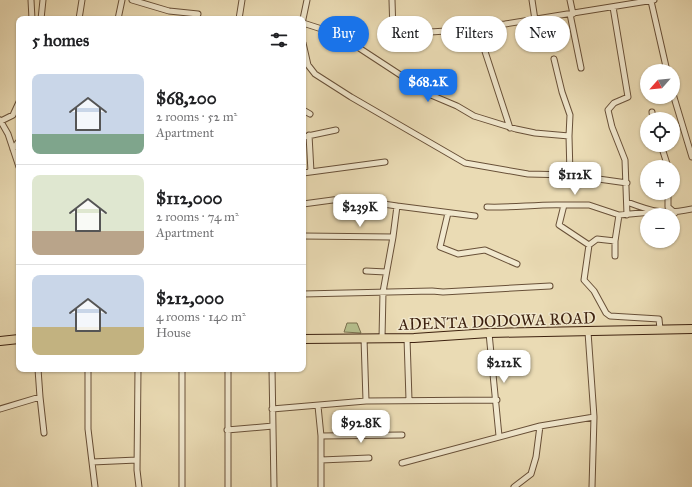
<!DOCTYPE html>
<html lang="en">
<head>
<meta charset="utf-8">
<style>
  body { margin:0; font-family:"IM FELL Great Primer",serif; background:#f2f2f2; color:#202124; height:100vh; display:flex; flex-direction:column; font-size:15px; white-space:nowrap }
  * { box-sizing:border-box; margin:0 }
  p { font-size:13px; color:#757577 }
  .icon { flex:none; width:22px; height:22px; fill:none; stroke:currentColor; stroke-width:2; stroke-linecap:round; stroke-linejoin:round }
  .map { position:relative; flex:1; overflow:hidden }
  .details { position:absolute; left:16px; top:16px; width:290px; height:356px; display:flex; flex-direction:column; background:#fff; border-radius:8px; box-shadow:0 1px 3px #0004 }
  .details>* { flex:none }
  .guide { position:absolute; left:318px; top:16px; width:314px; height:36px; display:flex; gap:8px }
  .needle { width:26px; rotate:243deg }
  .tools { position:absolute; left:640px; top:64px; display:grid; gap:8px }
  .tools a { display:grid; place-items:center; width:40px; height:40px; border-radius:50%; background:#fff; box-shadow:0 1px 3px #0004; font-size:20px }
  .price { position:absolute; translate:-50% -34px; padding:0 9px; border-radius:8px; background:#fff; color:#222; font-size:13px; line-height:26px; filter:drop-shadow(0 1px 2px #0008) }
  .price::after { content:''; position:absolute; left:50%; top:24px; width:12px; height:9px; margin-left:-6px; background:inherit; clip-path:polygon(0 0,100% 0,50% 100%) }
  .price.current { background:#1a73e8; color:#fff }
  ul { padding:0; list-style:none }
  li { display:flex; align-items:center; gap:12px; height:100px; padding:0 16px }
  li+li { border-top:1px solid #e0e0e0 }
  li span { display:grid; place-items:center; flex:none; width:112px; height:80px; border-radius:8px; color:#555 }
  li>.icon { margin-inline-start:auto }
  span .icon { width:48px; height:48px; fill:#fffc; stroke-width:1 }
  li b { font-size:17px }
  h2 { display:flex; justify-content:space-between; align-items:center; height:48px; padding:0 16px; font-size:17px }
  .pill { padding:0 14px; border-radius:18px; background:#fff; box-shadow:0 1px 3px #0004; font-size:14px; line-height:36px }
  .pill.current { background:#1a73e8; color:#fff }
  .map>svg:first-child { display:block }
  .grass { fill:url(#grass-tufts); stroke:#7a704e }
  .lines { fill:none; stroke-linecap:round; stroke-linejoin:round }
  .minor-casing { stroke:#685038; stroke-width:7 }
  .primary-casing { stroke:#3d210f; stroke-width:10 }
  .minor { stroke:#f1e8ce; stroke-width:5 }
  .primary { stroke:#eadbb4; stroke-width:8 }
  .labels { text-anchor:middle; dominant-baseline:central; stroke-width:3; stroke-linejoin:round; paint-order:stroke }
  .street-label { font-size:16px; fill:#3d210f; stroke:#f1e8ce }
</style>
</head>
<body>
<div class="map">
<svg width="692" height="487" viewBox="0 0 692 487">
  <defs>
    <pattern id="grass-tufts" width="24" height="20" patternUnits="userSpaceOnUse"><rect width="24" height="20" fill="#b6c08e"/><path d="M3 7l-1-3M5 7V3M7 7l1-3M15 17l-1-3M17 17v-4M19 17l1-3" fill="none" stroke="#959c72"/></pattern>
  </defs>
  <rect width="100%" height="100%" fill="#eadbb4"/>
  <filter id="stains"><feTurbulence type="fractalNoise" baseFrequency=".005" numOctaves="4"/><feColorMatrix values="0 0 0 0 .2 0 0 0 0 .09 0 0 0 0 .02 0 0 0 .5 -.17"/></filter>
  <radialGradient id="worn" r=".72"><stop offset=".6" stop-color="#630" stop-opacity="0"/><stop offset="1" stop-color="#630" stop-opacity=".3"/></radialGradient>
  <path class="grass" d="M347,323h10l4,10 -17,-1z"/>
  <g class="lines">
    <defs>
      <path id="minor" d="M31,0l1,19
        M132,0l37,11 29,3
        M392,0l1,33 6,1 47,-3 59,-7 149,-24
        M532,0l3,20
        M570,0l3,14
        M651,1l16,70
        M613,7l15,90 -14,6 -6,7 4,17 13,33 2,55
        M570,14l11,54
        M41,19l2,-19
        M79,19l3,-19
        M118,19l4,-19
        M239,19l3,-19
        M303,19l4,-19
        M303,23l28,9 22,12 78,51 26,11 17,10 42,13 19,4 34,3
        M477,27l33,101
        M303,43l5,22 7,9 36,23 114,66 63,11 42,1 57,8
        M554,59l8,33 8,23 -1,21 1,39
        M673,94l19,63
        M303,110l7,4
        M652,112l1,7
        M0,120l8,14 11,33
        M1,121l12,-6 6,-13
        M309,135l2,37
        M303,137l33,-7
        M661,145l7,22
        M13,149l6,-8
        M303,173l82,-11
        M668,193v14l7,6
        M627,202c26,10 37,13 65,7
        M303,204l37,-5 16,1 41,6 -4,31
        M397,206l78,10
        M487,207c26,1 51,-3 77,-2
        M448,213l-8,34 18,7 27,-4 32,14
        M303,236l90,1 -10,55 -1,46
        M615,241l-18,-2 -8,6 -30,-20 5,-20h25l30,10 33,-3
        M589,245l-5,35 10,11 12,22 4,3 49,3 1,10
        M615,256v-15l4,-26
        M366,271l20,1
        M303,294l129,-3 11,1 107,-6
        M588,332l6,85 -2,70
        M489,333l10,103
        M364,338l2,63
        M407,338l2,62
        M38,369l2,28
        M88,369v60l7,58
        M138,369l-1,101 2,17
        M182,369v118
        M228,369v118
        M272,369l2,118
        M318,406l3,30v51
        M0,409l40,-12 4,36
        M272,409l94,-8 131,-1
        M227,430l46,-4
        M321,436l81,-1
        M321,460l48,-2
        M92,462l45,-2
        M402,463l138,-37 54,-9
        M514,487l17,-13 5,-17 4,-31"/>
      <path id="primary" d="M303,339l111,-1 75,-5 203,-4
        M0,341l19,-2"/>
    </defs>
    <use href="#minor" class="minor-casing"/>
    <use href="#primary" class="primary-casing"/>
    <use href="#minor" class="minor"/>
    <use href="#primary" class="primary"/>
  </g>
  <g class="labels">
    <g class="street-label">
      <text transform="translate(497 321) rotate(-2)">ADENTA DODOWA ROAD</text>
    </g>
  </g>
  <rect width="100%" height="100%" filter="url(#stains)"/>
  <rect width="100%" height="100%" fill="url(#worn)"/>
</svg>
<div class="tools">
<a><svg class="needle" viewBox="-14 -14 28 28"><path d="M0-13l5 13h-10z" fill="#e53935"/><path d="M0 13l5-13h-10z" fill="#757577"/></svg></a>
<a><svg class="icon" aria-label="locate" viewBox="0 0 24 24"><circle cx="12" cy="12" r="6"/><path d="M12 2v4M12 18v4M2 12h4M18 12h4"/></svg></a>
<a>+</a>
<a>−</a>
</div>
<b class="price current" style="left:428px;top:103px">$68.2K</b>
<b class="price" style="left:575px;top:196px">$112K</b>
<b class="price" style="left:360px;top:228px">$239K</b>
<b class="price" style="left:504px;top:384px">$212K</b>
<b class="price" style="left:361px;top:444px">$92.8K</b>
<div class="guide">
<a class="pill current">Buy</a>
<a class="pill">Rent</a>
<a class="pill">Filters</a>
<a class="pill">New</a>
</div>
<section class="details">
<h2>5 homes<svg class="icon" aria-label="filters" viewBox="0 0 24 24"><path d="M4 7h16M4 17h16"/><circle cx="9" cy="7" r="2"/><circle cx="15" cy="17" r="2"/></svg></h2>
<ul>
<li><span style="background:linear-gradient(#c9d6e8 75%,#7fa58c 0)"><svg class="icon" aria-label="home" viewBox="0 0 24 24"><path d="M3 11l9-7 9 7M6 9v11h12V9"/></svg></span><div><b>$68,200</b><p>2 rooms · 52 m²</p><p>Apartment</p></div></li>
<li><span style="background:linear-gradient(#dfe7d0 70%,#b9a48a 0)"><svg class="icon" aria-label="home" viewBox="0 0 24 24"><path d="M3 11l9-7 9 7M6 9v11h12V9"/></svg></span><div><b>$112,000</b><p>2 rooms · 74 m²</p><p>Apartment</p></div></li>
<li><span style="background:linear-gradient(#c9d6e8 65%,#c2b280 0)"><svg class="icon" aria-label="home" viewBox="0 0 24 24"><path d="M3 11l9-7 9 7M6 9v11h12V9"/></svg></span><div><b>$212,000</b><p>4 rooms · 140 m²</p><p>House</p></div></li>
</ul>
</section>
</div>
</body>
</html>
